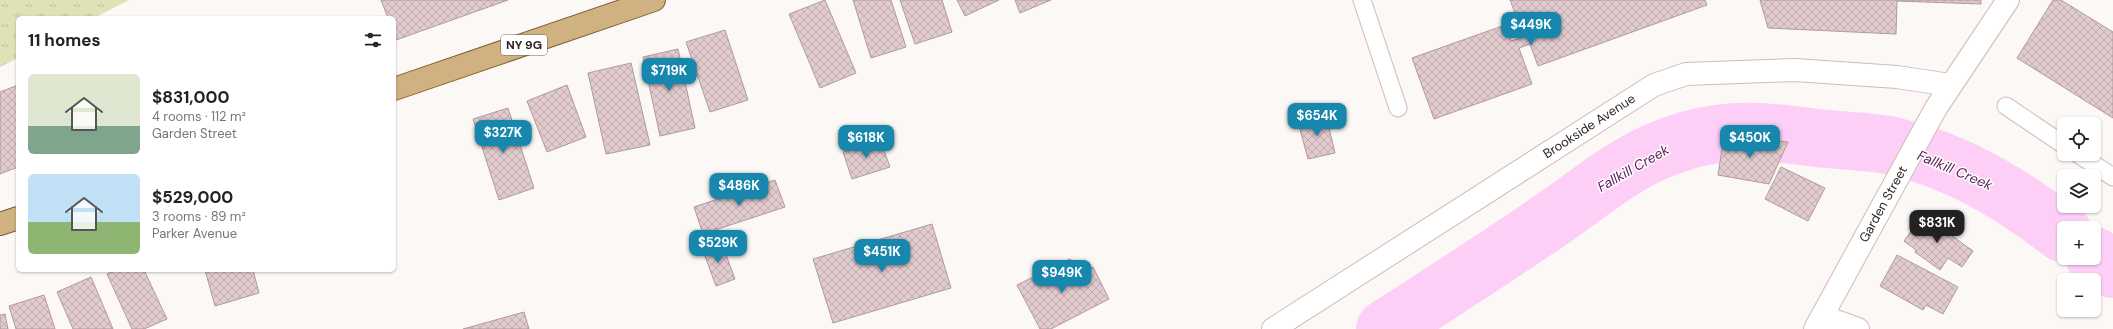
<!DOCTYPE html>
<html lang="en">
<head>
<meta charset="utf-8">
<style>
  body { margin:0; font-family:"DM Sans",sans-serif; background:#f2f2f2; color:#222; height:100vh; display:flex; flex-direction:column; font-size:15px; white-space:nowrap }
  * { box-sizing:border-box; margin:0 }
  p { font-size:13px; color:#767676 }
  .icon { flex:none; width:22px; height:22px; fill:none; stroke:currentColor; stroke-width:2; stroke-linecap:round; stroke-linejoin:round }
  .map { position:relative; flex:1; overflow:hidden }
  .side { position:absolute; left:16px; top:16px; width:380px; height:256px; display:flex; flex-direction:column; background:#fff; border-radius:6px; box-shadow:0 1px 3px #0004 }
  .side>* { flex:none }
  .tools { position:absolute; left:2057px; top:117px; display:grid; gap:8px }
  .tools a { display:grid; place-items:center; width:44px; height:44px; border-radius:6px; background:#fff; box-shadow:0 1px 3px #0004; font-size:20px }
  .price { position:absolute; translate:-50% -34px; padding:0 9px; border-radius:8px; background:#1787ad; color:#fff; font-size:13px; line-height:26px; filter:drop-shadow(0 1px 2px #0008) }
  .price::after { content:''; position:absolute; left:50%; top:24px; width:12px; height:9px; margin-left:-6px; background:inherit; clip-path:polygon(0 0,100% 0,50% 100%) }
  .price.current { background:#222; color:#fff }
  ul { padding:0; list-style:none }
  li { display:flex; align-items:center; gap:12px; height:100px; padding:0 12px }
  li span { display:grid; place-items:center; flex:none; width:112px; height:80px; border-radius:6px; color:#555 }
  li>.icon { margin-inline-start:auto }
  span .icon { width:48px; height:48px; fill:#fffc; stroke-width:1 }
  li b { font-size:17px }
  h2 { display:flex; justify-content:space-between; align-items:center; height:48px; padding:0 12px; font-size:17px }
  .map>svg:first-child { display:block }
  .park { fill:url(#park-tufts) }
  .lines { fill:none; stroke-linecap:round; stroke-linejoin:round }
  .river { stroke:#fdcff7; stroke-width:58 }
  .building { fill:url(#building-cross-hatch); stroke:#b09a9e }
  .lane-casing { stroke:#d0bbb4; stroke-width:19 }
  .street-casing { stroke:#d0bbb4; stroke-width:24 }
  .primary-casing { stroke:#835f2b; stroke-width:24 }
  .lane { stroke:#fff; stroke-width:17 }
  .street { stroke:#fff; stroke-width:22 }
  .primary { stroke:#d0b282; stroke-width:22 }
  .labels { text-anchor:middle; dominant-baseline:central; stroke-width:3; stroke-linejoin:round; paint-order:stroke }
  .shield { fill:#fff; stroke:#6d6765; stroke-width:1 }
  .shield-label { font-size:12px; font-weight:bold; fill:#2e2623 }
  .street-label { font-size:13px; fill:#2e2623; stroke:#fff }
  .water-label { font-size:14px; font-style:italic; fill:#591954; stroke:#fff }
</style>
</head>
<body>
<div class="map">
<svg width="2113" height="329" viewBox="0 0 2113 329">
  <defs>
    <pattern id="park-tufts" width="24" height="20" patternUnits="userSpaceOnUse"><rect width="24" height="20" fill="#e0e1b7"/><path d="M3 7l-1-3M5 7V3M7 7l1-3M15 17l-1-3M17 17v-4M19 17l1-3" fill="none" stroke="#c0c19d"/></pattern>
    <pattern id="building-cross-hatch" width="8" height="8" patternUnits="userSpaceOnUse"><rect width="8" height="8" fill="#e2cbcf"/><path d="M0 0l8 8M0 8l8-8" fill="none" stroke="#c2aeb1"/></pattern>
  </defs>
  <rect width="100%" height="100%" fill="#fcf8f6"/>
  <path class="park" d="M0,0h129l-35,18h-76v40l-18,9z"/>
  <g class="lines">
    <path class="river" d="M2094,256l19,13
      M1385,329c56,-36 112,-72 166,-109 35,-24 70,-54 109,-70 58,-24 97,-20 157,-12 25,3 51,3 76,8 66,15 118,48 171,88"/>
  </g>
  <path class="building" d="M381,0h127l-112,40 -2,-22h-6z
    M825,0l31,73 -36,15 -31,-74z
    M853,0h38l15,47 -35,11z
    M900,0h42l10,32 -37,12z
    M957,0h42l-34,16z
    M1015,0h36l-31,13z
    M1510,0h195l2,5 -169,61 -8,-22 -11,4 13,36 -98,35 -22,-61 93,-33 6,16 13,-4z
    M1760,0h221v4l-84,-3 -1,33 -128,-6z
    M2053,0h8l52,32v86l-96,-60z
    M725,30l23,70 -38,12 -24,-70z
    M678,49l17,79 -35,8 -17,-79z
    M631,63l19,82 -44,9 -18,-81z
    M18,85v82l-18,7v-82z
    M567,85l19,52 -39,15 -20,-51z
    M508,108l26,80 -35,12 -26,-81z
    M1326,115l9,38 -27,6 -10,-37z
    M1724,136l64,6 -19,42 -51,-9z
    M880,139l10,28 -38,12 -9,-27z
    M1781,167l44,21 -17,33 -43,-22z
    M775,180l10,27 -82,27 -9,-27z
    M1923,215l50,36 -11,16 -14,-9 -8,12 -25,-18 1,-2 -12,-9z
    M932,224l19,64 -118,35 -20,-64z
    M721,241l14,38 -19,7 -14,-38z
    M1897,255l61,32 -15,27 -17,-9 -3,5 -43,-24z
    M1070,259l8,15 15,-7 16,32 -58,30h-11l-23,-44z
    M116,270h28l23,49 -23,10h-12l-25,-55z
    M205,270h48l6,23 -44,13z
    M91,277l22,52h-40l-16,-37z
    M44,295l11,34h-39l-7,-23z
    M524,312l5,17h-66z
    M5,314l3,15h-8v-14z"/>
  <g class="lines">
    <defs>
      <path id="lane" d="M1362,0l36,108
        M2006,106l58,39
        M2078,154l35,23"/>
      <path id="street" d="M1822,316l36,13
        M1273,329l381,-244 32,-11 109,-4 102,7 53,8
        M1815,329l121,-221 72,-108"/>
      <path id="primary" d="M394,89l260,-89
        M0,224l18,-6"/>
    </defs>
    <use href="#lane" class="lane-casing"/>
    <use href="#street" class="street-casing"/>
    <use href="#primary" class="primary-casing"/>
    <use href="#lane" class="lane"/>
    <use href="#street" class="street"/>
    <use href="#primary" class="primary"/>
  </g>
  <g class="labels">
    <rect class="shield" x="501" y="35" width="46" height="20" rx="3"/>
    <g class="shield-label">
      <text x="524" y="45">NY 9G</text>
    </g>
    <g class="street-label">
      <text transform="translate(1589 126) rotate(-33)">Brookside Avenue</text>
      <text transform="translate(1883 204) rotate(-61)">Garden Street</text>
    </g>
    <g class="water-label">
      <text transform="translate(1633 168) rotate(-30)">Fallkill Creek</text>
      <text transform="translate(1955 170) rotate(23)">Fallkill Creek</text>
    </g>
  </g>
</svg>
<div class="tools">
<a><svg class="icon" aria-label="locate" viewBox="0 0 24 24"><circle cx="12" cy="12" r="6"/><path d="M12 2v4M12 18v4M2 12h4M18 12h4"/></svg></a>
<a><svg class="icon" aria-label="layers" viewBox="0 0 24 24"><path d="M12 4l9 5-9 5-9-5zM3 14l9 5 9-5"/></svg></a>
<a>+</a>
<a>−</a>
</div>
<b class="price" style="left:1531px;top:46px">$449K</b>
<b class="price" style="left:669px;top:92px">$719K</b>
<b class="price" style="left:1317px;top:137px">$654K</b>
<b class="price" style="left:503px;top:154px">$327K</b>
<b class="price" style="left:866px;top:159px">$618K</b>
<b class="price" style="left:1750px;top:159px">$450K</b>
<b class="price" style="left:739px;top:207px">$486K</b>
<b class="price current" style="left:1937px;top:244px">$831K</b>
<b class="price" style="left:718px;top:264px">$529K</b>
<b class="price" style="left:882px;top:273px">$451K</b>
<b class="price" style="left:1062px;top:294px">$949K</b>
<section class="side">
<h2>11 homes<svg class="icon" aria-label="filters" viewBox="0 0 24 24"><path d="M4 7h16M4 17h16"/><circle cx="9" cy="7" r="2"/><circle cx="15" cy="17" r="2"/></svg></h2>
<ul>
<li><span style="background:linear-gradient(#dfe7d0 65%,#7fa58c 0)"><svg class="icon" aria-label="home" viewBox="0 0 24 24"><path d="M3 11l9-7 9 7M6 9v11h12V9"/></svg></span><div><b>$831,000</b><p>4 rooms · 112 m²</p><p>Garden Street</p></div></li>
<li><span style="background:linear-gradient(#bfe0f5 60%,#8fb573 0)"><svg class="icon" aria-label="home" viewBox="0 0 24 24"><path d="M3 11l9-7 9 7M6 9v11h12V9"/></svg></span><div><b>$529,000</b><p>3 rooms · 89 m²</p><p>Parker Avenue</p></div></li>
</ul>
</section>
</div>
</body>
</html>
